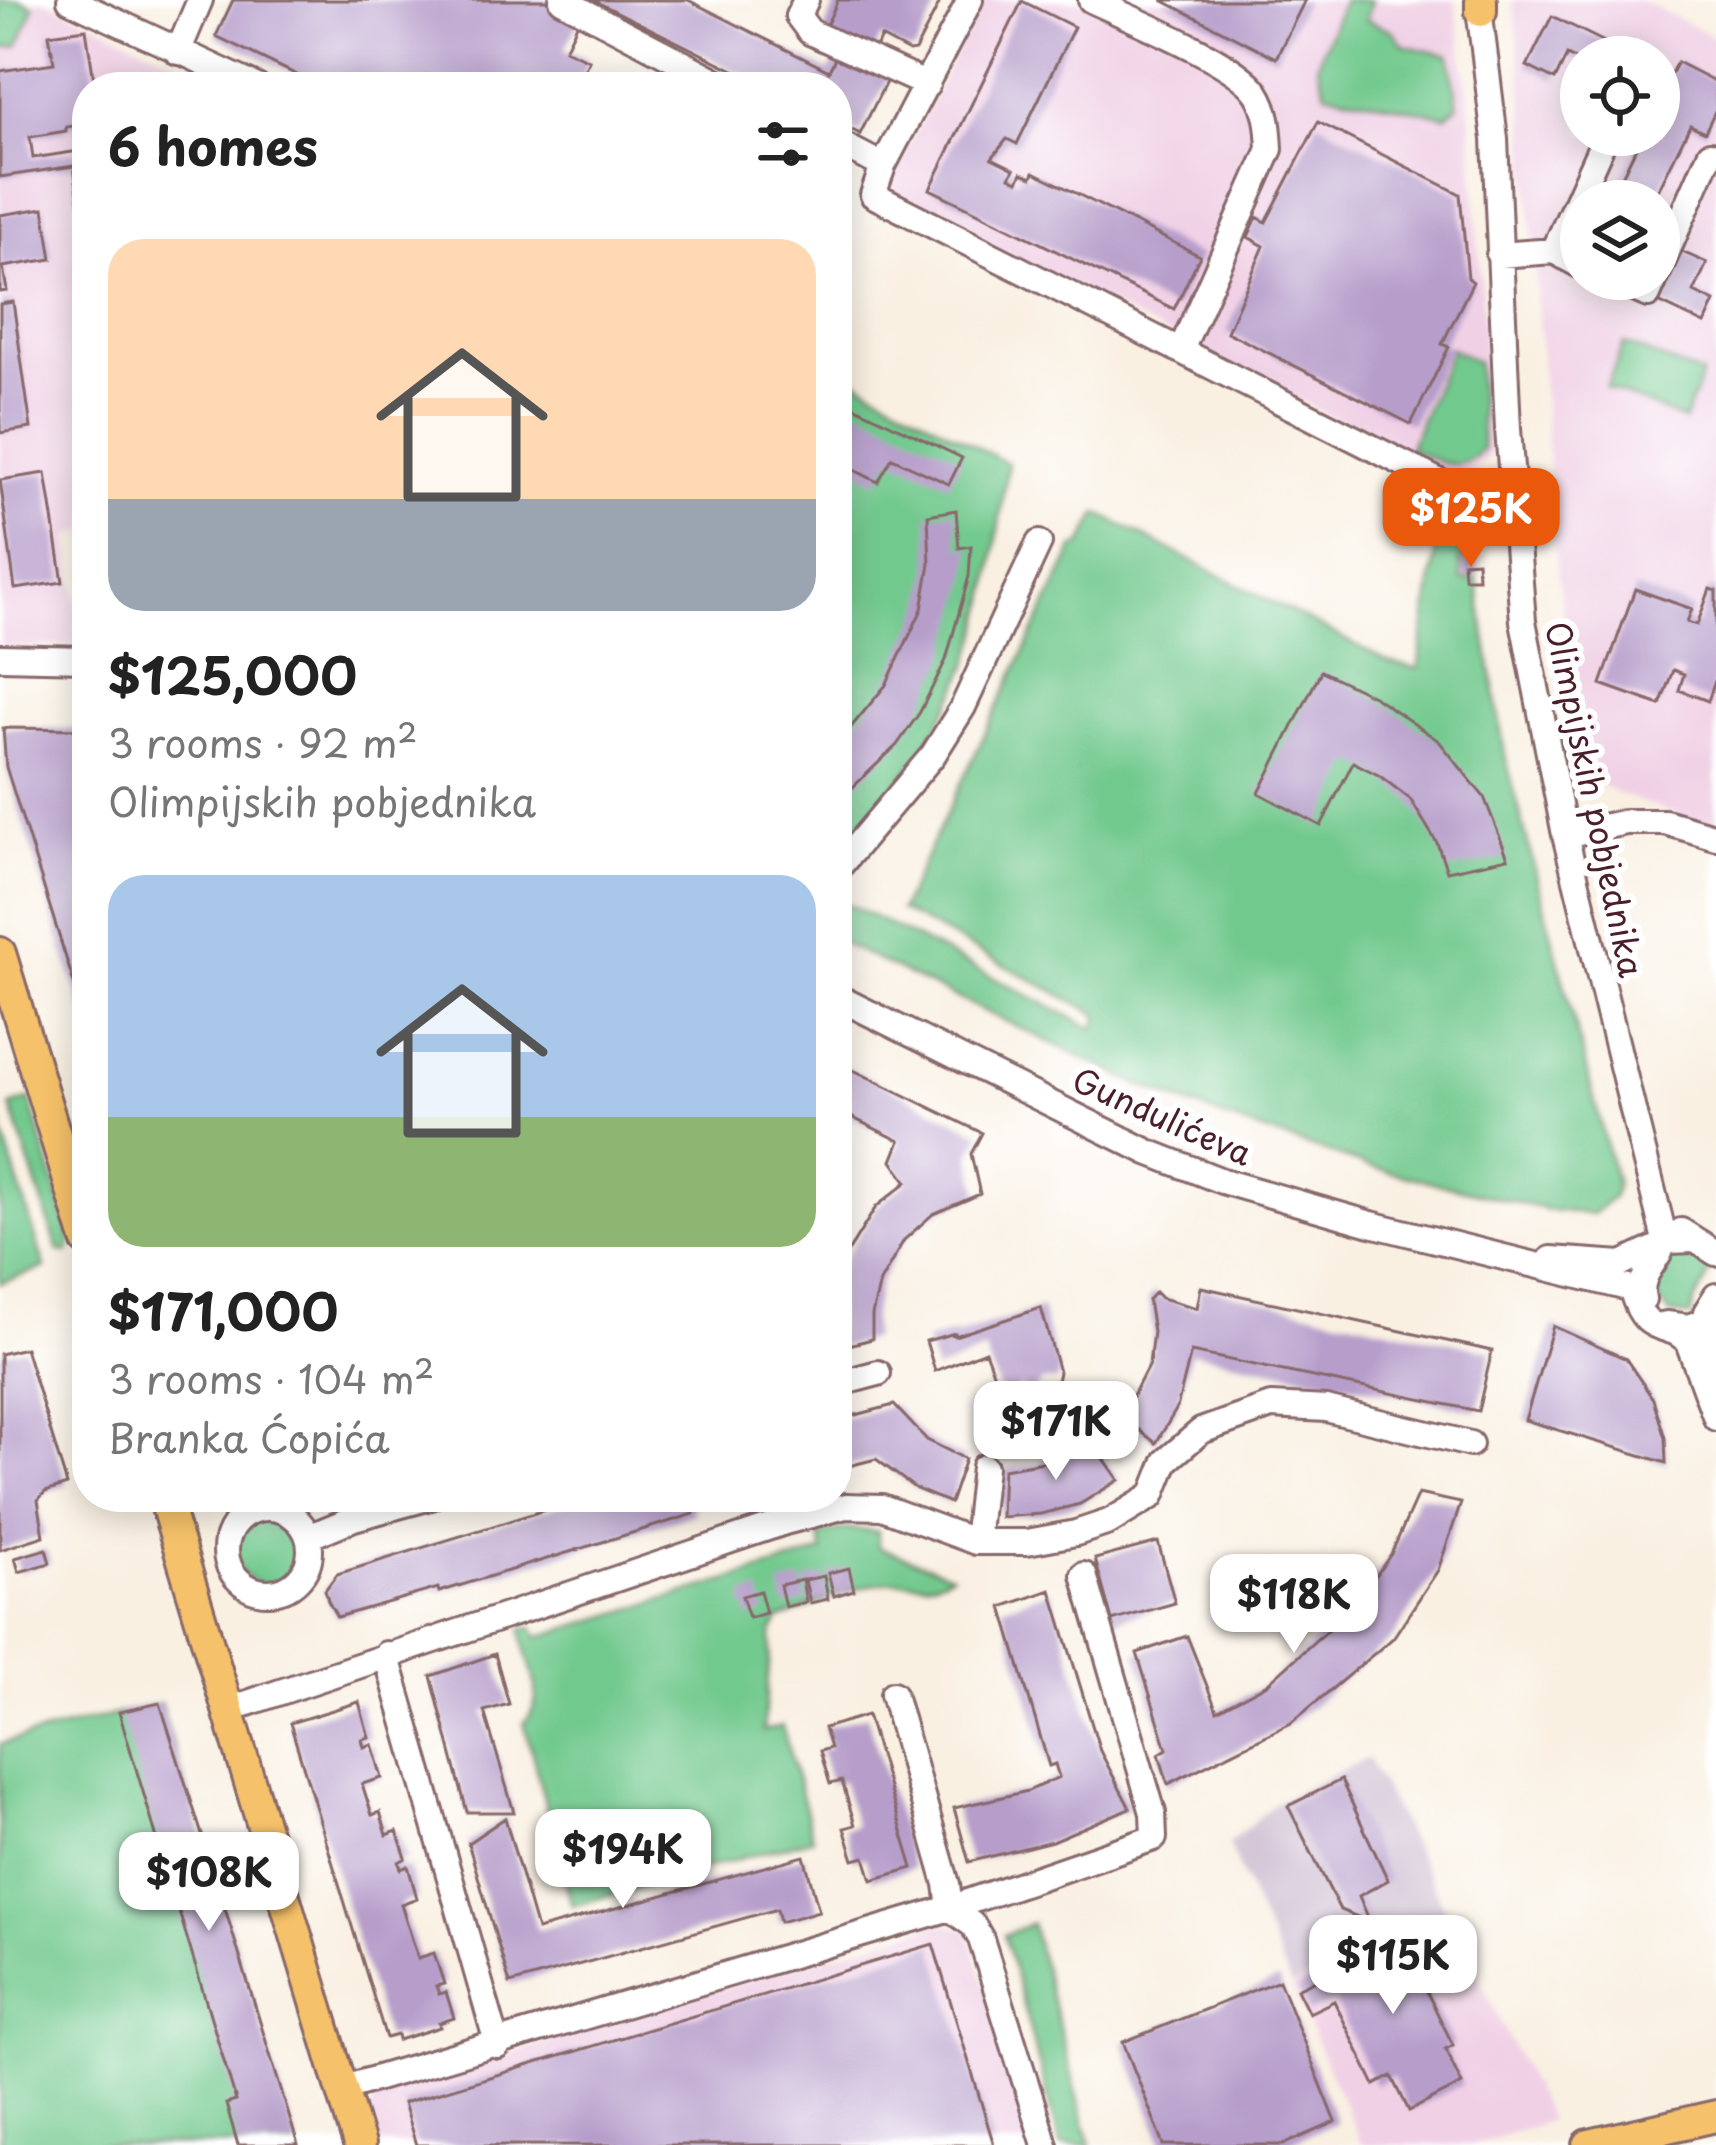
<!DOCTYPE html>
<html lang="en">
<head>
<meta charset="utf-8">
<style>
  body { margin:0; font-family:"Playpen Sans",sans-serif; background:#f2f2f2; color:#222; height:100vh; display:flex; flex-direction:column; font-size:45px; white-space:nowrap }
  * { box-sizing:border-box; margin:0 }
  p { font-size:39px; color:#767676 }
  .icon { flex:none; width:66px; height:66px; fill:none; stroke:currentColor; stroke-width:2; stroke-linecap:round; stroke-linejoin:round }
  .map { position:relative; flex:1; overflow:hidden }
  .side { position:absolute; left:72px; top:72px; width:780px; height:1440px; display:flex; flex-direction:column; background:#fff; border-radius:48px; box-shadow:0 6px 30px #0003 }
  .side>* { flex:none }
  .buttons { position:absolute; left:1560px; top:36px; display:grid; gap:24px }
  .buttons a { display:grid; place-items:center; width:120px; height:120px; border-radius:50%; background:#fff; box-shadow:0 6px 30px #0003; font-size:60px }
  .price { position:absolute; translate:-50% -102px; padding:0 27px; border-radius:24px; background:#fff; color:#222; font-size:39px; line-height:78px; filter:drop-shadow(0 3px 6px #0008) }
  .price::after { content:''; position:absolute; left:50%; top:72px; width:36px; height:27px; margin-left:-18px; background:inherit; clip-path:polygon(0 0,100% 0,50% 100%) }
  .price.current { background:#ea580c; color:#fff }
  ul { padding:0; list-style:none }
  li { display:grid; align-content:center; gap:24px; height:636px; padding:0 36px }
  li span { display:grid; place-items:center; height:372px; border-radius:36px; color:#555 }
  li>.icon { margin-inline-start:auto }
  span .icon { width:216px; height:216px; fill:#fffc; stroke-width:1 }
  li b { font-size:51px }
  h2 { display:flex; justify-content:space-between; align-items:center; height:144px; padding:0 36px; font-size:51px }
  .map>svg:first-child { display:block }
  .built { fill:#f0d0e5; fill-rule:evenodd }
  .industrial { fill:#cebed2 }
  .green { fill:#72c98e; stroke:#5e745c; stroke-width:3 }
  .building { fill:#b69dca; fill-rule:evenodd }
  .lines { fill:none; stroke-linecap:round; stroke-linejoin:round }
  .minor-casing { stroke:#87686b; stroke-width:30 }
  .major-casing { stroke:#87686b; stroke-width:36 }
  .minor { stroke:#fff; stroke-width:24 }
  .major { stroke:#f5c16b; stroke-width:30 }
  .labels { text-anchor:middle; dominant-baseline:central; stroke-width:12; stroke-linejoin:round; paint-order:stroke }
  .street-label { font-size:33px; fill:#4a1f2b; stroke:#fff }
</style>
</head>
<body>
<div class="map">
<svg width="1716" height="2145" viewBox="0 0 1716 2145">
  <rect width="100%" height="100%" fill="#fff"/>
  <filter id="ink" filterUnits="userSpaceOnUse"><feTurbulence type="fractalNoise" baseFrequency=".00833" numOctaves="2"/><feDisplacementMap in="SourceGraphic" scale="24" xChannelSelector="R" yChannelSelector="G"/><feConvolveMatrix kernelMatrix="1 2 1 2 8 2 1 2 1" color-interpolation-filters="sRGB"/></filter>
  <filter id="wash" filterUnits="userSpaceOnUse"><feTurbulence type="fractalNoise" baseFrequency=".004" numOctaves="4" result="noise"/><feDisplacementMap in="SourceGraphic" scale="48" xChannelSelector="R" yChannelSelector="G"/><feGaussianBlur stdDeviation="2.7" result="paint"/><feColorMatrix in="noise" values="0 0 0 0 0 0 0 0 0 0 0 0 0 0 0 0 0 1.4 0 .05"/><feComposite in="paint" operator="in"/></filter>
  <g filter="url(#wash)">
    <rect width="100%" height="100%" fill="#f9f0e2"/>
    <path class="built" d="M37,0h8l185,87h-143v196l-12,3 12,71v174l-19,5 15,109 -83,2v-599l18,-3z
      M983,0h472l15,104 19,312 1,32 -4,12 -25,16h-12l-564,-284z
      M1513,0h126l77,38v789l-95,-32 -22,-11 -7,-16 -20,-94 -18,-126 -33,-480zM1581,57h78v78h-78zM1581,201h78v78h-78z
      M1445,1909l104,212 -76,24h-111l-71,-159z
      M942,1922l26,9 69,214h-659l-7,-35 7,-14 9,-5z"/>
    <path class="industrial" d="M1368,1758l77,151 -154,77 -63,-142 48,-42z"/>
    <path class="green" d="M0,0h20l14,6 -16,40 -18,2z
      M1343,0h28l-5,20 25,10 13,15 46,11 8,50 -12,10 -120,-24 -9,-28z
      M1624,344l78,31 -18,45 -78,-32z
      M1451,349l26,13 5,87c-20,28 -49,11 -73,-1z
      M837,369l171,95c-8,48 -13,98 -23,146 -21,93 -80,175 -148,239z
      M1399,476l74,38 2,6v38l-14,1v21h16l28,175 111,429 -3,13 -20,17 -45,-4 -174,-42 -150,-50 -82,-32 -305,-145v-39h7l251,127 4,-14 -199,-105 175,-363 7,-2 16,-32 291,149 29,7 23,-150 -53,-30z
      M30,1099l42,143 -4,11 -10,-3 -47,-144z
      M0,1123l45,145 -45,15z
      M1677,1248l28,8c11,29 -12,33 -14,60l-20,-2c-34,-31 -3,-37 6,-66z
      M234 1550a35 35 0 1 1 70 0a35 35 0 1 1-70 0Z
      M845,1529l33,2v16l73,27c-19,13 -34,7 -55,7 -40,2 -81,25 -117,39l-7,12 -9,99 19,-5 31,112 -241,68 -48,-183c28,-29 -1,-60 -2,-94l11,-2 5,10 285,-85 -4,-17z
      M160,1703l135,442h-295v-401z
      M1031,1924l60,221h-30l-57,-210z"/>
    <g id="blocks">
      <path class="building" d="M233,0h326l24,12 -18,37 24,11 -13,27h-254l-106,-51z
        M593,0h95l141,71 9,-19 51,24 -29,58 -23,-12v-35h-69z
        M838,0h103l-26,51 -6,1 -28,-15 -9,20 -50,-22z
        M1162,0h143l-29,58z
        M1022,1l52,26 -57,117 -10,-5 -15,19 22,11 -4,8 8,4 4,-8 10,4 2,-5 166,84 -26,53 -244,-120z
        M1552,16l83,41h-54v5l-14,-7 -12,25 -28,-14z
        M86,29l9,58h-8l-3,149 -10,-70 -74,11v-106l54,-8 -5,-29zM75,126l4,25 -46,7 -3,-21 36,-6v-4z
        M1677,62l39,20v27l-11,23 -15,-7 -37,76h-43l32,-66h17v-66l11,6z
        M1318,122l142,72 8,84 5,4 -31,62 7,3 -38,77 -184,-92 37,-86 -16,-9 9,-20 9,5z
        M44,208l8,51 -49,8 4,24 -7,1v-77z
        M1673,248l34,15 -13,29 21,10 -10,22 -55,-26z
        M13,302l18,126 -31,5v-129z
        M837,398l125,60 -13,26 -57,-26 -14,24 -41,-21z
        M46,473l17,109 -48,7 -15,-109z
        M956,510l3,38 12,-2 -2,30 -23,84 -26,52 -23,33 -45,43 -7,-10 -8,6v-40l49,-59 36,-76 8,-45 -2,-49z
        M1477,561l1,17h-14l-1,-16z
        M1635,589l57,20 -5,13 10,3 13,-36 6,2v87l-8,23 -29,-11 5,-16 -11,-4 -13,35 -59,-21z
        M1321,671l54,26 64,44 45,56 24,61 -61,13 -10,-28 -27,-44 -30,-23 -27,-14 -32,64 -62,-33z
        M3,728l84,1v49l-6,1 6,17v229l-81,-258z
        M837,1062l145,71 -11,21 9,40 -47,20 -29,26 -24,42 -8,33v24l-35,9v-69l6,-19 33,-53 31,-25 -15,-21 8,-20 -63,-31z
        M1201,1287l291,64 -14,60 -287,-59 -14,56 -21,35 -21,-16 -2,-14 -6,-6 22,-43 4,-32 -5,-32 7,-8 6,6 36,10z
        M1041,1308l18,64 -2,9 -15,1 -8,9h-8l-7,-5 -6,8h-12l-16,-43 -50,20 -9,-30 29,-8v3z
        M1553,1326l73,33 27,40 12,39 1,25 -141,-43z
        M25,1348l42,137 -22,7 -7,8 6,36 -44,14v-196z
        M894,1405l33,35 38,19 -15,44 -34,-14 -40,-30 -39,10v-49z
        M1091,1440l28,40 -39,24 -39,10 -40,3 2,-48 52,-9z
        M1418,1494l43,9 -23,67 -45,68 -102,85 -123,61 -9,-30 8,-5 -30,-96 50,-17 30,75 50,-27 89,-80 35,-50z
        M587,1497h105l2,17 -255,78 -1,-4 -101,29 -9,-16 -3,-11 12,-16z
        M1158,1542l17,61 -63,18 -17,-62z
        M46,1549l4,14 -31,9 -4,-14z
        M849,1568l5,22 -20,6 -6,-23z
        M824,1576l4,23 -18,4 -5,-23z
        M802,1580l4,22 -21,5 -5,-22z
        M1051,1590l49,161 30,57 -78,33 -83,21 -15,-54 74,-17 31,-14 -4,-13 -6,2 -47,-159z
        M760,1591l6,22 -17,5 -7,-22z
        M495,1654l14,50 -25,7 30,101h-47l-36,-136z
        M359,1702l10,35 -7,2 2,8 8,-3 10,34 -20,6 10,31 8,-3 7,23 10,-4 9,27 -7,4 2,7 7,-3 9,32 -16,6 17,54 16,-5 10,31 -8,2 3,8 7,-2 8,26 -15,5 1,4 -42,13 -1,-5 -11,3 -96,-315z
        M160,1703l50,157 88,285h-60l-12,-41 10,-3 -117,-389z
        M867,1715l46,153 -41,12 -7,-23 -11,3 -10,-32 11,-3 -13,-44 -12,3 -10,-33 10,-3 -6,-20z
        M1341,1780l47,100 -29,16 11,26 -30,-12 -52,-104z
        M505,1818l32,112 267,-74 15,55 -39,11 -3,-13 -267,75 -42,-141z
        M1442,1920l10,19 -42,19 43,87 -8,4 17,35 -53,27 -17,-35 -17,9 -41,-84 -25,12 -12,-24z
        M933,1944l61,201h-578l-13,-42z
        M1279,1980l57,142 -53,23h-119l-41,-103z"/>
    </g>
  </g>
  <g filter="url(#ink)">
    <use href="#blocks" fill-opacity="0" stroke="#87686b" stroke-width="3"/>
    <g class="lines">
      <defs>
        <path id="minor" d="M70,0l187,87
          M562,0l166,87
          M806,0l-8,16 12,16 117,53
          M970,0l-87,166 -10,29 573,290 66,14
          M1091,0c38,18 145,61 166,93 11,17 12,36 13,56l-89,201
          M1478,0l17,139 13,290 15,192 42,214 99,401c-1,25 -27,35 -21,63
          M178,52l22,-52
          M837,142l46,24
          M1554,251l52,-116
          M1499,255l55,-4 27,15
          M1659,270l51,-116
          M1611,279l37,16 7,-16
          M0,657l87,2
          M1565,835l61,-13h39l51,15
          M837,869l96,-114 30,-48 76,-164
          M837,997l311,155 74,29 149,43 261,65
          M62,1153l25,-7
          M1681,1231l35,22
          M1551,1259l71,5 49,-23 21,-1
          M1632,1291c14,49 35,28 56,51l28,76
          M1666,1324l24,3 24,-12
          M1714,1382l-8,-70 10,-16
          M837,1384l41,-11
          M226 1550a42 42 0 1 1 84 0a42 42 0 1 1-84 0Z
          M308,1537l46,-19 77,-21
          M976,1542l8,-75
          M386,1654l112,392
          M893,1694l54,190 3,24
          M227,1710l558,-188 61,-16 36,1 94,35h51l49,-9 33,-11 43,-26 14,-35 35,-30 70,-25 55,3 144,35
          M950,1908l23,17 8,14 64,206
          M341,2089l609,-181 204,-70 -1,-25 -69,-238"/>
        <path id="major" d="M1481,0v11
          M0,953l87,287
          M164,1497l195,648
          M1589,2145l127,-29"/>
      </defs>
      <use href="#minor" class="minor-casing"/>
      <use href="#major" class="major-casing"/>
      <use href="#minor" class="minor"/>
      <use href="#major" class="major"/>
    </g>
  </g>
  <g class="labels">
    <g class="street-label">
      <text transform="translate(1596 799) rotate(78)">Olimpijskih pobjednika</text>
      <text transform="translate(1163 1115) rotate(24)">Gundulićeva</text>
    </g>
  </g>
</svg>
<div class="buttons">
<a><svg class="icon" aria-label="locate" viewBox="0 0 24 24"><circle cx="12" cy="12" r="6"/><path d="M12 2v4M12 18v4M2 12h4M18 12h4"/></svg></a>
<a><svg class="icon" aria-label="layers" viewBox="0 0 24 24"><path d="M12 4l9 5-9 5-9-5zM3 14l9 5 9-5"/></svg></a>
</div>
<b class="price current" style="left:1471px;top:570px">$125K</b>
<b class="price" style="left:1056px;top:1483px">$171K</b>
<b class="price" style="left:1294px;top:1656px">$118K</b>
<b class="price" style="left:623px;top:1911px">$194K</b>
<b class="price" style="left:209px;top:1934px">$108K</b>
<b class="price" style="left:1393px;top:2017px">$115K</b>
<section class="side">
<h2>6 homes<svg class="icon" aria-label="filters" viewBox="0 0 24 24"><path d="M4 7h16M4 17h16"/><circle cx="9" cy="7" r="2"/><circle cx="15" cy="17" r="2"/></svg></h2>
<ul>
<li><span style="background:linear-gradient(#ffd9b3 70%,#9aa5b1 0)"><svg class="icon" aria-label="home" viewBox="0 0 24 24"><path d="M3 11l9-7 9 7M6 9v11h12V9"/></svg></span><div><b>$125,000</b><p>3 rooms · 92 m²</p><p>Olimpijskih pobjednika</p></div></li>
<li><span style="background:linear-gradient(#a9c7e8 65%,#8fb573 0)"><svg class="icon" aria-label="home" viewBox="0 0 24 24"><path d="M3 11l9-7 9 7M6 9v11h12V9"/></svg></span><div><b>$171,000</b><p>3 rooms · 104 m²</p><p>Branka Ćopića</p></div></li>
</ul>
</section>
</div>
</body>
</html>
